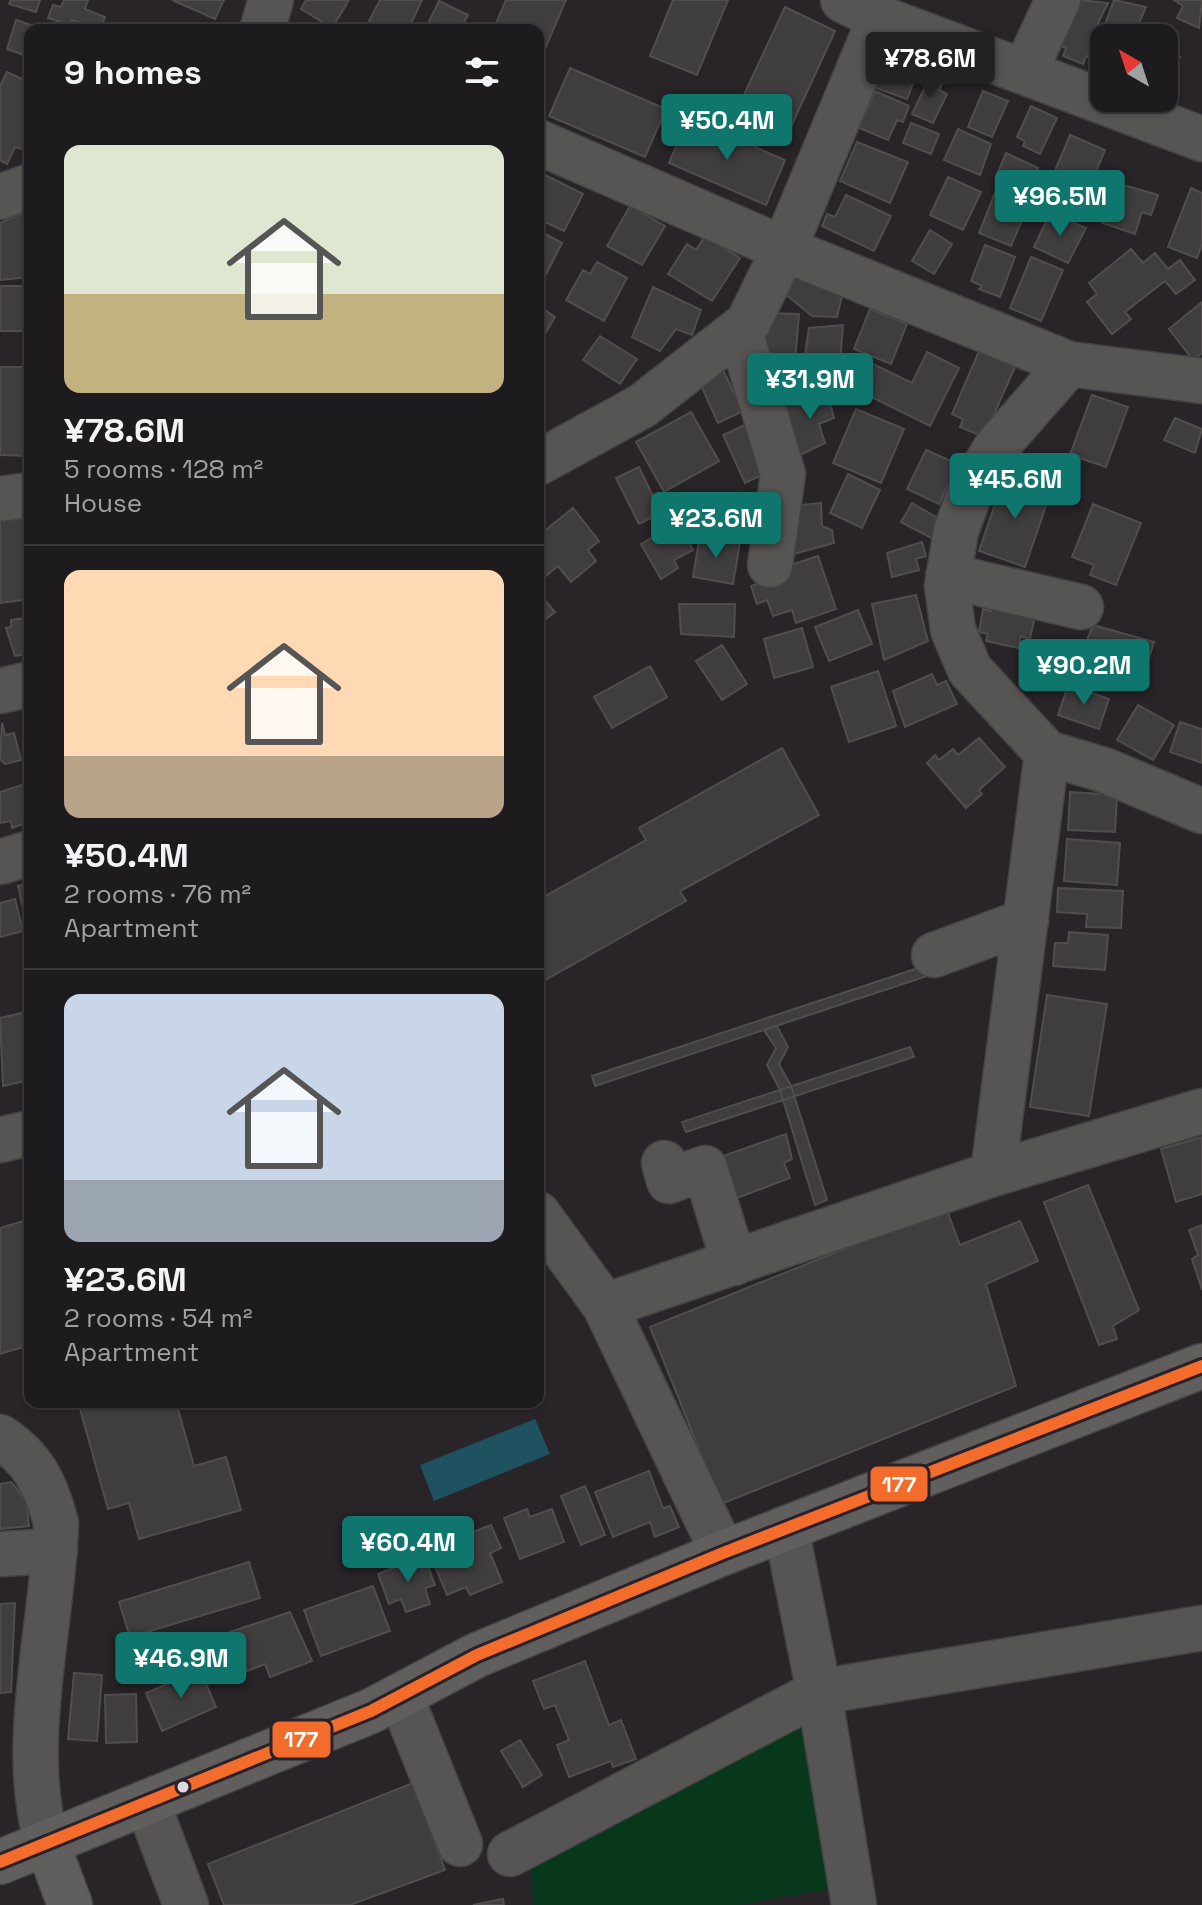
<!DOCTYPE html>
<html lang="en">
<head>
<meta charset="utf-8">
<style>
  body { margin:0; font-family:"Space Grotesk",sans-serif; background:#262427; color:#f1f3f6; height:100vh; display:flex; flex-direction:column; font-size:30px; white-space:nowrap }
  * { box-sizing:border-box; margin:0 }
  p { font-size:26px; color:#a1a1a4 }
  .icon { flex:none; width:44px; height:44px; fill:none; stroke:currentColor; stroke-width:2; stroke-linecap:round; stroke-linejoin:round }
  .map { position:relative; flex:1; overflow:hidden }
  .side { position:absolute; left:24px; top:24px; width:520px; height:1384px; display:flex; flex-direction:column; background:#1e1b1e; border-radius:16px; box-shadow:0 2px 6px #0004,0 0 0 2px #3c393c }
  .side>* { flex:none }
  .needle { width:52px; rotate:321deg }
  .buttons { position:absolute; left:1090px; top:24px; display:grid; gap:16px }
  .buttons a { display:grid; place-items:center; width:88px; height:88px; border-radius:16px; background:#1e1b1e; box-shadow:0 2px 6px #0004,0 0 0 2px #3c393c; font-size:40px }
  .price { position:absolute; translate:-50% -68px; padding:0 18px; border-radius:8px; background:#0f766e; color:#fff; font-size:26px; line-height:52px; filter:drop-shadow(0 2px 4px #0008) }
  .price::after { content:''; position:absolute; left:50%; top:48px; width:24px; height:18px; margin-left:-12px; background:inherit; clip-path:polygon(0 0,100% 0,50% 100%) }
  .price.current { background:#222; color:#fff }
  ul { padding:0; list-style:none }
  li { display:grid; align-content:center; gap:16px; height:424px; padding:0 40px }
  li+li { border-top:2px solid #3c393c }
  li span { display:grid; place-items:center; height:248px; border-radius:16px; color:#555 }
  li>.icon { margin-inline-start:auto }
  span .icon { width:144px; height:144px; fill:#fffc; stroke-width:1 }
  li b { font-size:34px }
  h2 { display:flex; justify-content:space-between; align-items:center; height:96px; padding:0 40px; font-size:34px }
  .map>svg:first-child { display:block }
  .green { fill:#08381c }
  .water { fill:#1f5260 }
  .building { fill:#403d3e; stroke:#514d4d; stroke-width:2 }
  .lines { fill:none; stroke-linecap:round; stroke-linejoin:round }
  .minor-casing { stroke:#444244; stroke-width:47 }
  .major-casing { stroke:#444244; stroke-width:47 }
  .minor { stroke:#575554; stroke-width:44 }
  .major { stroke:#605f5e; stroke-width:44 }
  .bus-1-casing { stroke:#2a222a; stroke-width:18 }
  .bus-1 { stroke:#f36c2b; stroke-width:12 }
  .bus-dot { fill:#ddd8dd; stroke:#2a222a; stroke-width:3 }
  .line-badge { stroke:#2a222a; stroke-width:3 }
  .badge-label { font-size:22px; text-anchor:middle; font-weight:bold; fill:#fff }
</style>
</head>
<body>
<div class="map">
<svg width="1202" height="1905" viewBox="0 0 1202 1905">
  <rect width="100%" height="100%" fill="#282428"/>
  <path class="green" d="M801,1715l30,174 -93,16h-204l-5,-45z"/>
  <path class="water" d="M535,1419l15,35 -116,47 -14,-36z"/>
  <path class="building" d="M11,0h29l-4,12 -27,-8z
    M64,0h24l-3,9 20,8 -5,13 -28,-10 -2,5 -22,-7 5,-13 8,2z
    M172,0h52l-9,19z
    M306,0h43l-17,28 -31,-19z
    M380,0h42l-14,30h-35l3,-6 -7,-3z
    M506,0h60l-28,65v-35h-45z
    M673,0h55l-31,75 -47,-19z
    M1080,0l28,3 -13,26 20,9h-11v25l-18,-7 -3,8 -20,-8 3,-8 -10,-4z
    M1114,0l32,7 -13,31 -29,-11z
    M1174,0h28l-3,28 -22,-10 6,-12z
    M439,1l29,14 -8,15h-35z
    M785,7l50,24 -44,96 -51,-24z
    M16,20l30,10h-16v27l-23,-8z
    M1164,52l16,5 -12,35 -4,-2z
    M892,55l28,11 -13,33 -31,-11z
    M570,68l96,41 -21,48 -96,-41z
    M7,72l23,11v60l-3,7 -12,-3 -8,17 -7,-4v-74z
    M931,74l13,6 -5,10 8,4 -14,29 -21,-9z
    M875,91l34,15 -6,16 -6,-2 -9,20 -29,-12z
    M983,91l25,10 -16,36 -24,-10z
    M1031,106l26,12 -17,36 -17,-8 2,-5 -8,-4z
    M688,118l97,42 -19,45 -97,-42z
    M911,123l28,11 -8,20 -28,-11z
    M958,129l33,15 -11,31 -36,-15z
    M1070,135l35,15 -25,59 -35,-15z
    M857,142l51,20 -18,41 -50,-22z
    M1006,153l32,15 -11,23 -31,-14z
    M545,175l38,19 -19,37 -26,-12v-29z
    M948,177l33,15 -18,38 -33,-15z
    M1117,183l41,12 -7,20 -9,-3 -7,22 -33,-11z
    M1191,188l11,5v51l-5,14 -29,-11z
    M995,193l33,13 -17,40 -32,-13z
    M846,195l45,21 -17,35 -52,-25 5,-12 8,3z
    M630,206l35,20 -23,39 -35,-19z
    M30,210v67l-30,3v-57z
    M1050,213l36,15 -18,35 -34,-16z
    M538,230l24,13 -22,43 -2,-1z
    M930,230l22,14 -18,30 -22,-13z
    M705,236l35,22 -28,43 -44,-27 19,-30 9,6z
    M985,245l30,12 -15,40 -21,-8 3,-3 -11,-5z
    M1131,249l12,14 12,-10 13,16 12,-9 15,20 -19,14 -11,-13 -40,31 6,7 -19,15 -25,-32 10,-8 -8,-11z
    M1031,257l32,13 -22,51 -31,-13z
    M597,262l30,16 -23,43 -38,-21 17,-30 7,4z
    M790,271l55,12 -8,34 -25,-1 -28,-23z
    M0,286h30v45h-30z
    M653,287l48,23 -9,25 -16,-6 -16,22 -28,-14z
    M1202,302v51l-9,7 -24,-31z
    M538,305l17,12 -10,17 -7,-3z
    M870,309l37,15 -16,40 -37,-15z
    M769,313l30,1 -4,49 -29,4 -7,-23z
    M843,325l-4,50 -37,-1 7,-46z
    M600,336l37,23 -17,25 -37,-24z
    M979,351l36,16 -31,70 -24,-10 3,-8 -11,-5z
    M927,352l32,16 -29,58 -85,-42 9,-19 17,-2 41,20z
    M721,366l22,45 -25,12 -21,-46z
    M0,367h30v89l-30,-1z
    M828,394l6,24 -15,6 6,19 -25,12 -14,-50z
    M1092,395l36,12 -22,60 -36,-12z
    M856,409l48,20 -23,54 -48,-20z
    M691,412l28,49 -55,31 -28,-50z
    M1175,418l27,11 -7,24 -31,-13z
    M749,423l23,47 -27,13 -22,-48z
    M926,450l32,14 -19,40 -32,-15z
    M639,467l22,46 -22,11 -23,-46z
    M848,474l32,16 -18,38 -32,-15z
    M1005,475l46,16 -26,76 -46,-16z
    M741,493l17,3 -6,36 -48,-8 2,-14 23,3 1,-9 9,2z
    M821,503l1,23 10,4 2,13 -40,11 -3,-48z
    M912,503l31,18 -10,18 -32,-17z
    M1093,504l48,19 -25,62 -26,-10 4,-10 -22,-8z
    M573,508l26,33 -11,9 8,11 -25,21 -13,-16 -19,16 -1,-46z
    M30,517v82l-30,4v-83z
    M679,522l14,28 -19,10 4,8 -17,11 -20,-35z
    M700,535l40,7 -7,42 -40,-7z
    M922,542l4,14 -10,3 3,11 -27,7 -5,-24z
    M818,556l18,53 -40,14 -4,-13 -19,6 -6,-16 -10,4 -6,-18 32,-11 -2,-7z
    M538,592l17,20 -17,13z
    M916,595l12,46 -44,19 -12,-56z
    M992,600l44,11 -6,28 -9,-3 -3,12 -32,-7 2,-7 -9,-2 4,-23 8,2z
    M679,604h56l-1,33 -53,-3z
    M858,610l14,34 -43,17 -14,-34z
    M30,617v37l-15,2 -9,-28 5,-1v-7z
    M1093,625l61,17 -13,43 -64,-20z
    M802,628l11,39 -39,11 -10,-39z
    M722,645l25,39 -25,16 -26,-39z
    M650,666l17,31 -55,31 -18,-31z
    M878,671l18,55 -47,16 -18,-55z
    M932,674l5,11 9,-4 11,23 -52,23 -12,-36z
    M1068,685l41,14 -10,30 -41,-14z
    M1138,705l36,20 -21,35 -36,-20z
    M30,715v35l-7,-33z
    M1180,722l22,7v34l-32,-11z
    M2,723l3,12 9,-2 7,27 -16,4 -5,-5z
    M979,738l26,29 -26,23 3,4 -16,14 -39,-45 8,-8 4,5 14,-11 5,6z
    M782,748l37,67 -139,76 6,10 -148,83v-84l108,-60 -7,-12z
    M28,783l2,38 -18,7 -1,-7 -11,2v-31z
    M1070,792l47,3 -2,37 -47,-2z
    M1067,839l53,4 -3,42 -53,-4z
    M30,883v52h-1l-11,-49z
    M1058,888l65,3 -2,37 -35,-1 1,-13 -30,-2z
    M15,899l8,32 -23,6v-34z
    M1069,932l39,3 -3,35 -52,-4 2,-23h13z
    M924,966l3,10 -332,110 -3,-10z
    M1047,995l60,9 -18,112 -59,-9z
    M30,1011v69l-27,6 -3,-68z
    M777,1026l11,21 -9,17 12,22 36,114 -12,5 -35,-115 -13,-25 9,-17 -12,-18z
    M910,1047l4,10 -228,75 -4,-10z
    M786,1134l6,25 -8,4 6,15 -53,20 -14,-42z
    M1202,1137v57l-26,8 -15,-53z
    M1088,1185l51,125 -26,16 4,13 -18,6 -55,-143z
    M946,1208l14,37 60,-24 18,40 -52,23 30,102 -295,118 -71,-177z
    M30,1219v55l-4,2 4,13v33l-5,1 5,22 -30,9v-126z
    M1202,1225v65l-10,-31 6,-4 -9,-25z
    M78,1402h98l18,64 32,-9 15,53 -102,29 -10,-36 -21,6z
    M649,1471l14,37 7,-2 9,21 -24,10 -5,-15 -37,15 -18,-45z
    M11,1482l15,18 3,26 -29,3v-45z
    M585,1486l20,49 -24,10 -20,-49z
    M527,1509l3,8 22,-8 12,33 -44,17 -16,-41z
    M491,1525l10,23 -11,5 12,29 -32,13 -4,-8 -19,8 -19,-46z
    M424,1555l11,30 -10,3 5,16 -24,8 -5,-13 -12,5 -11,-30z
    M249,1562l11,36 -130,39 -11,-35z
    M373,1586l17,45 -69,25 -17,-46z
    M15,1603l-4,89 -11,1v-89z
    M290,1612l22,49 -42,16 -5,-13 -20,8 -2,-8 -17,7 -8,-35z
    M585,1661l24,64 12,-5 15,39 -23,8 -2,-6 -42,16 -12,-32 12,-5 -14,-35 -11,4 -11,-28z
    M200,1670l16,37 -54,24 -16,-38z
    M74,1673l28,2 -5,66 -29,-2z
    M136,1694l1,48 -31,1 -1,-48z
    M520,1740l22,35 -19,12 -22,-36z
    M413,1783l32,87 -95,35h-126l-16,-41z
    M503,1899l1,6h-31z"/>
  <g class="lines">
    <defs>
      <path id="minor" d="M843,0l37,18 322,121
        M262,30l9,-30
        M1025,71l33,-71
        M538,142l246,107 285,115 133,17
        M0,197l30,-11
        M740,331l43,143 -13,91
        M1069,364l-72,82 -25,41 -16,44 -9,55 6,44 17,40 77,83 57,17 98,41
        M538,463l104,-57 106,-83 36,-74 96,-231
        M0,499l30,-4
        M948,576l133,31
        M0,691l30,-7
        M0,862l30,-9
        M934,955l92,-34
        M0,1140l30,-7
        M664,1163l5,18 36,-13 29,95
        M993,1174l54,-421
        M538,1214l67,92 118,247
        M605,1306l388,-132 209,-63
        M0,1437c34,22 46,48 56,86 -3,101 -38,223 -9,320
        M786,1528l33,164 35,213
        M0,1554l55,-3
        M401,1697l59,147
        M147,1802l39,103
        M510,1854l309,-162 383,-64"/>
      <path id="major" d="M47,1843l23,62
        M0,1862l371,-151 106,-56 246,-102 479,-187"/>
    </defs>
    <use href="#minor" class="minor-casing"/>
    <use href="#major" class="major-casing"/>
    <use href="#minor" class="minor"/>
    <use href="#major" class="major"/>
    <defs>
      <path id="bus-1" d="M0,1862l371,-151 106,-56 246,-102 479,-187"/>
    </defs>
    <use href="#bus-1" class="bus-1-casing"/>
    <use href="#bus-1" class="bus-1"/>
  </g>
  <circle class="bus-dot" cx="183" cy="1787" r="7"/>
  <g class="line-badge">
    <rect x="869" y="1465" width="60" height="38" rx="8" fill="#f36c2b"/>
    <rect x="271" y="1720" width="61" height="39" rx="8" fill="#f36c2b"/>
  </g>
  <g class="badge-label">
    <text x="899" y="1492">177</text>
    <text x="301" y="1747">177</text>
  </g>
</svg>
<div class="buttons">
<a><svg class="needle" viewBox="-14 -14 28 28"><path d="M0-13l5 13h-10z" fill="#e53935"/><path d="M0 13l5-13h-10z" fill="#a1a1a4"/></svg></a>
</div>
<b class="price current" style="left:930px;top:100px">¥78.6M</b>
<b class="price" style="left:727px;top:162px">¥50.4M</b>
<b class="price" style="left:1060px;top:238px">¥96.5M</b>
<b class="price" style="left:810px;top:421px">¥31.9M</b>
<b class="price" style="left:1015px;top:521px">¥45.6M</b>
<b class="price" style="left:716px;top:560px">¥23.6M</b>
<b class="price" style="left:1084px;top:707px">¥90.2M</b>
<b class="price" style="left:408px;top:1584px">¥60.4M</b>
<b class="price" style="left:181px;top:1700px">¥46.9M</b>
<section class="side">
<h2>9 homes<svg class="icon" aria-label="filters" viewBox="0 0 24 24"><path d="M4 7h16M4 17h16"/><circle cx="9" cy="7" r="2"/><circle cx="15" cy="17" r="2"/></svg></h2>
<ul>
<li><span style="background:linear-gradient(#dfe7d0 60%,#c2b280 0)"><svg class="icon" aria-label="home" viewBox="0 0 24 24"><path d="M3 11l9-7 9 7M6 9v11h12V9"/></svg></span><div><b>¥78.6M</b><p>5 rooms · 128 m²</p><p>House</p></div></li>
<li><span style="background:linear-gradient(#ffd9b3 75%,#b9a48a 0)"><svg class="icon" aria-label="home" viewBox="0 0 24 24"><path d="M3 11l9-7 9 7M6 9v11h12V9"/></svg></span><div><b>¥50.4M</b><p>2 rooms · 76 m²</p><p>Apartment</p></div></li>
<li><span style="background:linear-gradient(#c9d6e8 75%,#9aa5b1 0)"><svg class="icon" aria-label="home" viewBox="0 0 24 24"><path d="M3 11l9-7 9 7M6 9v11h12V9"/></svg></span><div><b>¥23.6M</b><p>2 rooms · 54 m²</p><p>Apartment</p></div></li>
</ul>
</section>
</div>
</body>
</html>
